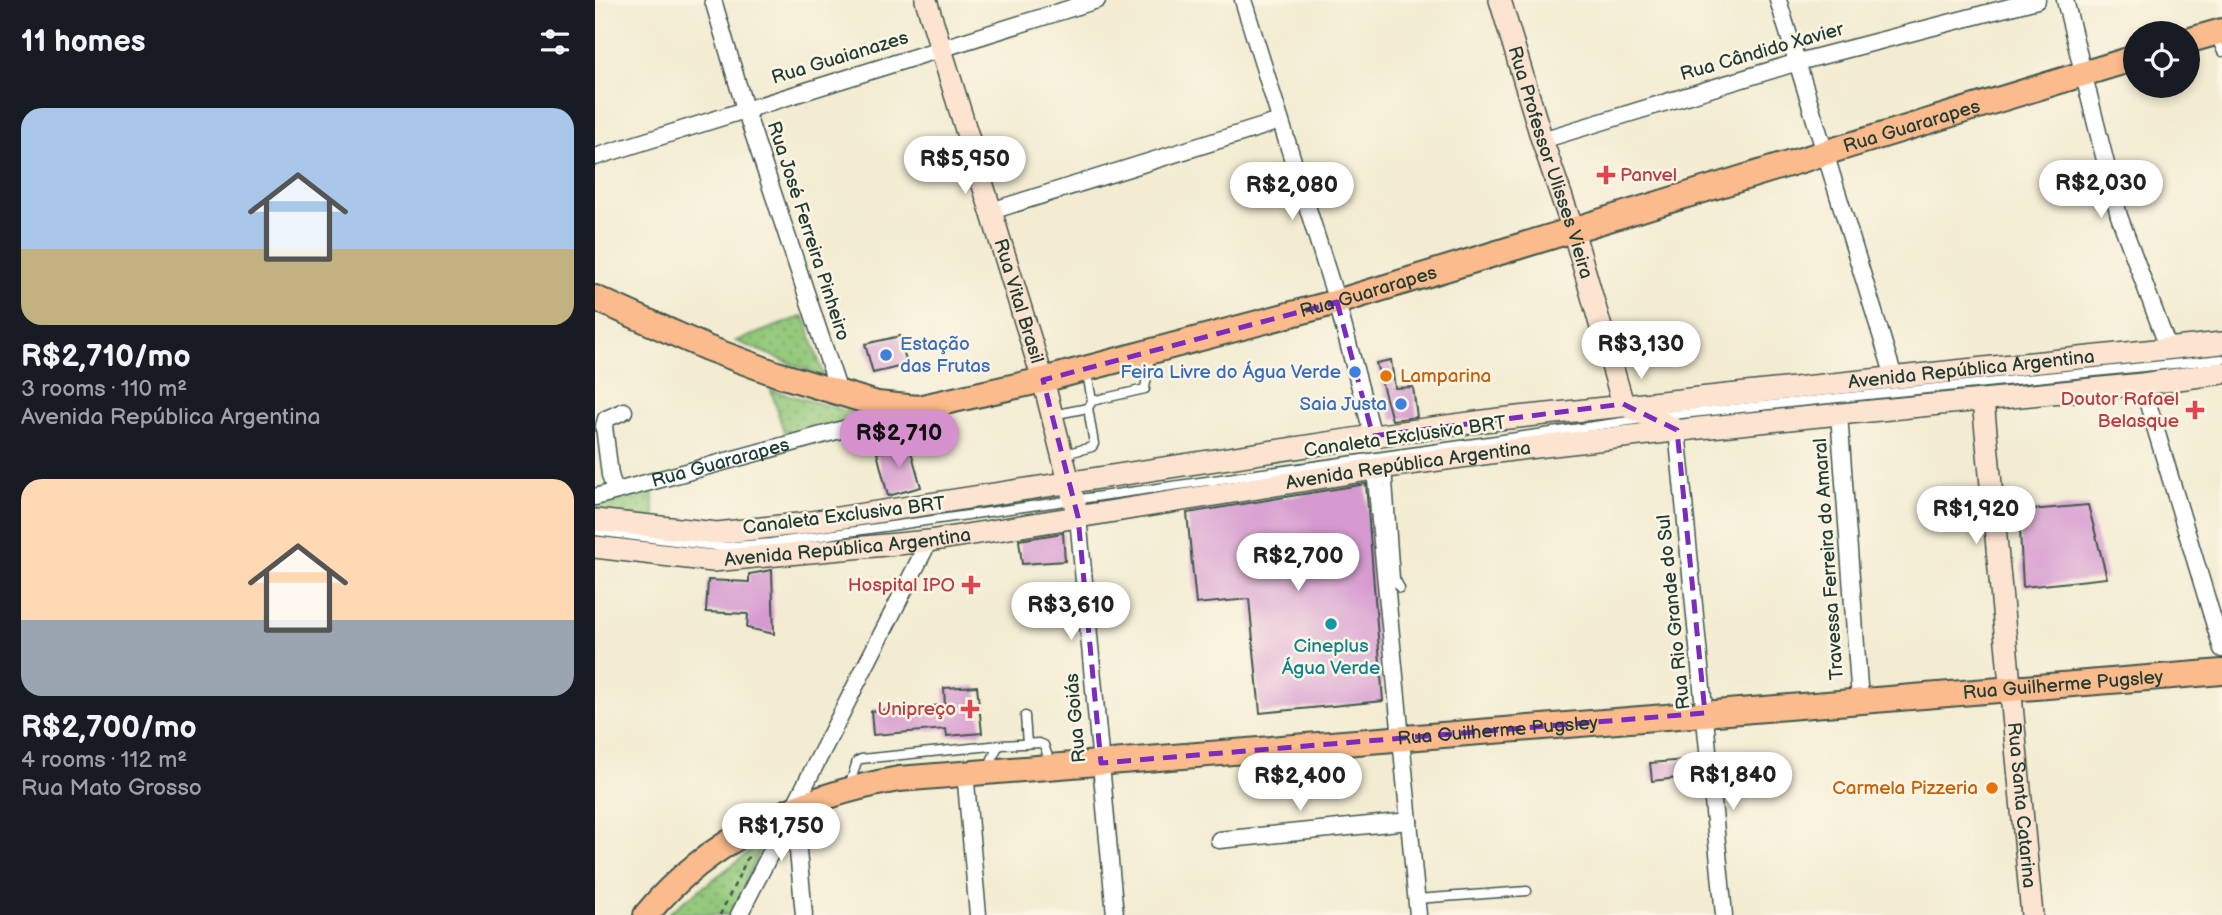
<!DOCTYPE html>
<html lang="en">
<head>
<meta charset="utf-8">
<style>
  body { margin:0; font-family:"Balsamiq Sans",sans-serif; background:#242831; color:#f1f3f6; height:100vh; display:flex; flex-direction:column; font-size:26px; white-space:nowrap }
  * { box-sizing:border-box; margin:0 }
  p { font-size:23px; color:#9ea1a6 }
  .icon { flex:none; width:38px; height:38px; fill:none; stroke:currentColor; stroke-width:2; stroke-linecap:round; stroke-linejoin:round }
  .map { position:relative; flex:1; overflow:hidden }
  .side { display:flex; flex-direction:column; background:#171b24; width:595px }
  .side>* { flex:none }
  .controls { position:absolute; left:1528px; top:21px; display:grid; gap:14px }
  .controls a { display:grid; place-items:center; width:77px; height:77px; border-radius:50%; background:#171b24; box-shadow:0 4px 10px #0003; font-size:35px }
  .price { position:absolute; translate:-50% -60px; padding:0 16px; border-radius:24px; background:#fff; color:#222; font-size:23px; line-height:46px; filter:drop-shadow(0 2px 4px #0008) }
  .price::after { content:''; position:absolute; left:50%; top:42px; width:21px; height:16px; margin-left:-10px; background:inherit; clip-path:polygon(0 0,100% 0,50% 100%) }
  .price.selected { background:#d690ce; color:#111 }
  ul { padding:0; list-style:none }
  li { display:grid; align-content:center; gap:14px; height:371px; padding:0 21px }
  li span { display:grid; place-items:center; height:217px; border-radius:21px; color:#555 }
  li>.icon { margin-inline-start:auto }
  span .icon { width:126px; height:126px; fill:#fffc; stroke-width:1 }
  li b { font-size:30px }
  h2 { display:flex; justify-content:space-between; align-items:center; height:84px; padding:0 21px; font-size:30px }
  main { display:flex; flex:1; min-height:0 }
  .map>svg:first-child { display:block }
  .park { fill:url(#park-dots); stroke:#588257; stroke-width:2 }
  .building { fill:#d69ad0 }
  .lines { fill:none; stroke-linecap:round; stroke-linejoin:round }
  .lane-casing { stroke:#3f574c; stroke-width:11 }
  .street-casing { stroke:#3f574c; stroke-width:19 }
  .secondary-casing { stroke:#3f574c; stroke-width:24 }
  .primary-casing { stroke:#3f574c; stroke-width:28 }
  .path { stroke:#3f574c; stroke-width:2.5; stroke-dasharray:5 5; stroke-linecap:butt }
  .lane { stroke:#fff; stroke-width:8 }
  .street { stroke:#fff; stroke-width:16 }
  .secondary { stroke:#fde4d1; stroke-width:21 }
  .primary { stroke:#fbbb8c; stroke-width:24 }
  .marked { fill:none; stroke:#7b2cbf; stroke-width:5; stroke-dasharray:14 9; stroke-linejoin:round }
  .health-dot { fill:#e0444e; stroke:#fcf5e5; stroke-width:2.5 }
  .shop-dot { fill:#3f7fe0; stroke:#fcf5e5; stroke-width:2.5 }
  .food-dot { fill:#e8710a; stroke:#fcf5e5; stroke-width:2.5 }
  .culture-dot { fill:#0f9aa8; stroke:#fcf5e5; stroke-width:2.5 }
  .labels { text-anchor:middle; dominant-baseline:central; stroke-width:5; stroke-linejoin:round; paint-order:stroke }
  .street-label { font-size:19px; fill:#1f3d34; stroke:#fcf5e5 }
  .health-label { font-size:19px; fill:#be3a42; stroke:#fcf5e5; text-anchor:end }
  .shop-label { font-size:19px; fill:#366cbe; stroke:#fcf5e5; text-anchor:end }
  .food-label { font-size:19px; fill:#c56008; stroke:#fcf5e5; text-anchor:start }
  .culture-label { font-size:19px; fill:#0d838f; stroke:#fcf5e5 }
</style>
</head>
<body>
<main>
<section class="side">
<h2>11 homes<svg class="icon" aria-label="filters" viewBox="0 0 24 24"><path d="M4 7h16M4 17h16"/><circle cx="9" cy="7" r="2"/><circle cx="15" cy="17" r="2"/></svg></h2>
<ul>
<li><span style="background:linear-gradient(#a9c7e8 65%,#c2b280 0)"><svg class="icon" aria-label="home" viewBox="0 0 24 24"><path d="M3 11l9-7 9 7M6 9v11h12V9"/></svg></span><div><b>R$2,710/mo</b><p>3 rooms · 110 m²</p><p>Avenida República Argentina</p></div></li>
<li><span style="background:linear-gradient(#ffd9b3 65%,#9aa5b1 0)"><svg class="icon" aria-label="home" viewBox="0 0 24 24"><path d="M3 11l9-7 9 7M6 9v11h12V9"/></svg></span><div><b>R$2,700/mo</b><p>4 rooms · 112 m²</p><p>Rua Mato Grosso</p></div></li>
</ul>
</section>
<div class="map">
<svg width="1627" height="915" viewBox="0 0 1627 915">
  <defs>
    <pattern id="park-dots" width="8" height="8" patternUnits="userSpaceOnUse" patternTransform="scale(1.75)"><rect width="8" height="8" fill="#92c87a"/><path d="M2 2h.1M6 6h.1" fill="none" stroke="#77a465" stroke-width="1.8" stroke-linecap="round"/></pattern>
  </defs>
  <rect width="100%" height="100%" fill="#fcf5e5"/>
  <filter id="ink" filterUnits="userSpaceOnUse"><feTurbulence type="fractalNoise" baseFrequency=".0143" numOctaves="2"/><feDisplacementMap in="SourceGraphic" scale="14" xChannelSelector="R" yChannelSelector="G"/><feConvolveMatrix kernelMatrix="1 2 1 2 8 2 1 2 1" color-interpolation-filters="sRGB"/></filter>
  <filter id="wash" filterUnits="userSpaceOnUse"><feTurbulence type="fractalNoise" baseFrequency=".00686" numOctaves="4" result="noise"/><feDisplacementMap in="SourceGraphic" scale="28" xChannelSelector="R" yChannelSelector="G"/><feGaussianBlur stdDeviation="1.57" result="paint"/><feColorMatrix in="noise" values="0 0 0 0 0 0 0 0 0 0 0 0 0 0 0 0 0 1.4 0 .05"/><feComposite in="paint" operator="in"/></filter>
  <g filter="url(#wash)">
    <rect width="100%" height="100%" fill="#f3ecd2"/>
    <path class="park" d="M209,316l20,61 -88,-36z
      M176,390l101,28 -86,20z
      M57,488l3,31 -57,-4 -2,-13z
      M168,842l-31,73 -65,-1z"/>
    <g id="blocks">
      <path class="building" d="M305,336l7,29 -34,8 -8,-29z
        M796,360l4,28 18,-1 4,30 -25,3 -16,-57z
        M314,444l12,43 -33,9 -11,-43z
        M771,484l17,217 -123,12 -11,-114 -53,5 -9,-91z
        M1493,505l19,73 -84,9 -4,-76z
        M468,533l2,28 -43,3 -3,-24z
        M177,570l2,64 -27,-6 1,-14 -42,-2 2,-32 41,2v-8z
        M382,686l5,47 -35,3 -1,-7 -73,6 -2,-24 74,-6 -1,-17z
        M1090,760l2,17 -35,4 -2,-18z"/>
    </g>
  </g>
  <g filter="url(#ink)">
    <use href="#blocks" fill-opacity="0" stroke="#3f574c" stroke-width="2"/>
    <g class="lines">
      <defs>
        <path id="lane" d="M1620,36l7,16
          M492,373l5,28
          M457,415l36,-7
          M1067,416l560,-57
          M469,454l28,-7 2,-3 -6,-36 4,-7 53,-12 5,-35
          M792,467l8,112 5,9
          M0,531l128,16 48,-4 872,-124
          M430,716l2,28
          M393,768l9,-20 4,-3 38,-2 5,2 6,18
          M254,787l8,-26 4,-2 140,-14
          M821,899l111,-8"/>
        <g id="street">
          <path d="M118,0l32,109 95,286"/>
          <path d="M648,0l94,302 36,134"/>
          <path d="M1183,0l116,377"/>
          <path d="M1470,0l54,216 50,134"/>
          <path d="M947,140l256,-78 239,-62"/>
          <path d="M0,157l502,-157"/>
          <path d="M396,211l289,-90"/>
          <path d="M1547,384l80,265"/>
          <path d="M1244,414l21,286"/>
          <path d="M1082,430l47,485"/>
          <path d="M780,469l43,446"/>
          <path d="M20,491l-5,-16 -6,-49 2,-7 18,-8"/>
          <path id="s1" d="M0,497l311,-85"/>
          <path d="M483,517l37,398"/>
          <path d="M370,772l13,143"/>
          <path d="M199,808l10,107"/>
          <path d="M624,840l190,-19"/>
          <path d="M144,915l190,-374"/>
        </g>
        <g id="secondary">
          <path id="s2" d="M331,0l117,380 35,137"/>
          <path id="s3" d="M905,0l42,140 31,90 50,174 54,26"/>
          <path id="s4" d="M1388,401l49,514"/>
          <path id="s5" d="M0,520l122,13 81,-9 575,-88 126,-17 723,-76"/>
          <path id="s6" d="M0,547l118,14 216,-20 458,-74 125,-17 188,-22 442,-44 80,-11"/>
        </g>
        <g id="primary">
          <path d="M1592,41l35,-10"/>
          <path id="s7" d="M0,298l112,50 70,26 100,30 41,4 125,-28 294,-78 798,-244"/>
          <path id="s8" d="M51,915c62,-76 158,-120 253,-136l1323,-107"/>
        </g>
      </defs>
      <use href="#lane" class="lane-casing"/>
      <use href="#street" class="street-casing"/>
      <use href="#secondary" class="secondary-casing"/>
      <use href="#primary" class="primary-casing"/>
      <path class="path" d="M125,915l29,-60"/>
      <use href="#lane" class="lane"/>
      <use href="#street" class="street"/>
      <use href="#secondary" class="secondary"/>
      <use href="#primary" class="primary"/>
    </g>
  </g>
  <path class="marked" d="M742,302l36,134 250,-32 54,26 28,283 -604,50 -23,-246 -35,-137z"/>
  <g class="health-dot">
    <path d="M1007.5 164.5h7v7h7v7h-7v7h-7v-7h-7v-7h7z"/>
    <path d="M1596.5 399.5h7v7h7v7h-7v7h-7v-7h-7v-7h7z"/>
    <path d="M372.5 574.5h7v7h7v7h-7v7h-7v-7h-7v-7h7z"/>
    <path d="M371.5 698.5h7v7h7v7h-7v7h-7v-7h-7v-7h7z"/>
  </g>
  <g class="shop-dot">
    <circle cx="291" cy="355" r="7"/>
    <circle cx="760" cy="372" r="7"/>
    <circle cx="806" cy="404" r="7"/>
  </g>
  <g class="food-dot">
    <circle cx="791" cy="376" r="7"/>
    <circle cx="1397" cy="788" r="7"/>
  </g>
  <circle class="culture-dot" cx="736" cy="624" r="7"/>
  <g class="labels">
    <g class="street-label">
      <text transform="translate(1167 52) rotate(-16)">Rua Cândido Xavier</text>
      <text transform="translate(245 58) rotate(-17)">Rua Guaianazes</text>
      <text stroke="none"><textPath href="#s7" startOffset="1376">Rua Guararapes</textPath></text>
      <text stroke="none"><textPath href="#s3" startOffset="170">Rua Professor Ulisses Vieira</textPath></text>
      <text transform="translate(213 231) rotate(72)">Rua José Ferreira Pinheiro</text>
      <text stroke="none"><textPath href="#s7" startOffset="808">Rua Guararapes</textPath></text>
      <text stroke="none"><textPath href="#s2" startOffset="315">Rua Vital Brasil</textPath></text>
      <text stroke="none"><textPath href="#s5" startOffset="1388">Avenida República Argentina</textPath></text>
      <text transform="translate(810 437) rotate(-8)">Canaleta Exclusiva BRT</text>
      <text stroke="none"><textPath href="#s1" startOffset="130">Rua Guararapes</textPath></text>
      <text stroke="none"><textPath href="#s6" startOffset="821">Avenida República Argentina</textPath></text>
      <text transform="translate(249 516) rotate(-7)">Canaleta Exclusiva BRT</text>
      <text stroke="none"><textPath href="#s6" startOffset="254">Avenida República Argentina</textPath></text>
      <text transform="translate(1234 559) rotate(-94)">Travessa Ferreira do Amaral</text>
      <text transform="translate(1079 612) rotate(-96)">Rua Rio Grande do Sul</text>
      <text stroke="none"><textPath href="#s8" startOffset="1461">Rua Guilherme Pugsley</textPath></text>
      <text transform="translate(481 718) rotate(-95)">Rua Goiás</text>
      <text stroke="none"><textPath href="#s8" startOffset="894">Rua Guilherme Pugsley</textPath></text>
      <text stroke="none"><textPath href="#s4" startOffset="406">Rua Santa Catarina</textPath></text>
    </g>
    <g class="health-label">
      <text x="1025" y="175" text-anchor="start">Panvel</text>
      <text x="1584" y="399">Doutor Rafael<tspan x="1584" dy="22">Belasque</tspan></text>
      <text x="360" y="585">Hospital IPO</text>
      <text x="361" y="709">Unipreço</text>
    </g>
    <g class="shop-label">
      <text x="305" y="344" text-anchor="start">Estação<tspan x="305" dy="22">das Frutas</tspan></text>
      <text x="746" y="372">Feira Livre do Água Verde</text>
      <text x="792" y="404">Saia Justa</text>
    </g>
    <g class="food-label">
      <text x="805" y="376">Lamparina</text>
      <text x="1383" y="788" text-anchor="end">Carmela Pizzeria</text>
    </g>
    <g class="culture-label">
      <text x="736" y="646">Cineplus<tspan x="736" dy="22">Água Verde</tspan></text>
    </g>
  </g>
</svg>
<div class="controls">
<a><svg class="icon" aria-label="locate" viewBox="0 0 24 24"><circle cx="12" cy="12" r="6"/><path d="M12 2v4M12 18v4M2 12h4M18 12h4"/></svg></a>
</div>
<b class="price" style="left:370px;top:196px">R$5,950</b>
<b class="price" style="left:1506px;top:220px">R$2,030</b>
<b class="price" style="left:697px;top:222px">R$2,080</b>
<b class="price" style="left:1046px;top:381px">R$3,130</b>
<b class="price selected" style="left:304px;top:470px">R$2,710</b>
<b class="price" style="left:1381px;top:546px">R$1,920</b>
<b class="price" style="left:703px;top:593px">R$2,700</b>
<b class="price" style="left:476px;top:642px">R$3,610</b>
<b class="price" style="left:1138px;top:812px">R$1,840</b>
<b class="price" style="left:705px;top:813px">R$2,400</b>
<b class="price" style="left:186px;top:863px">R$1,750</b>
</div>
</main>
</body>
</html>
